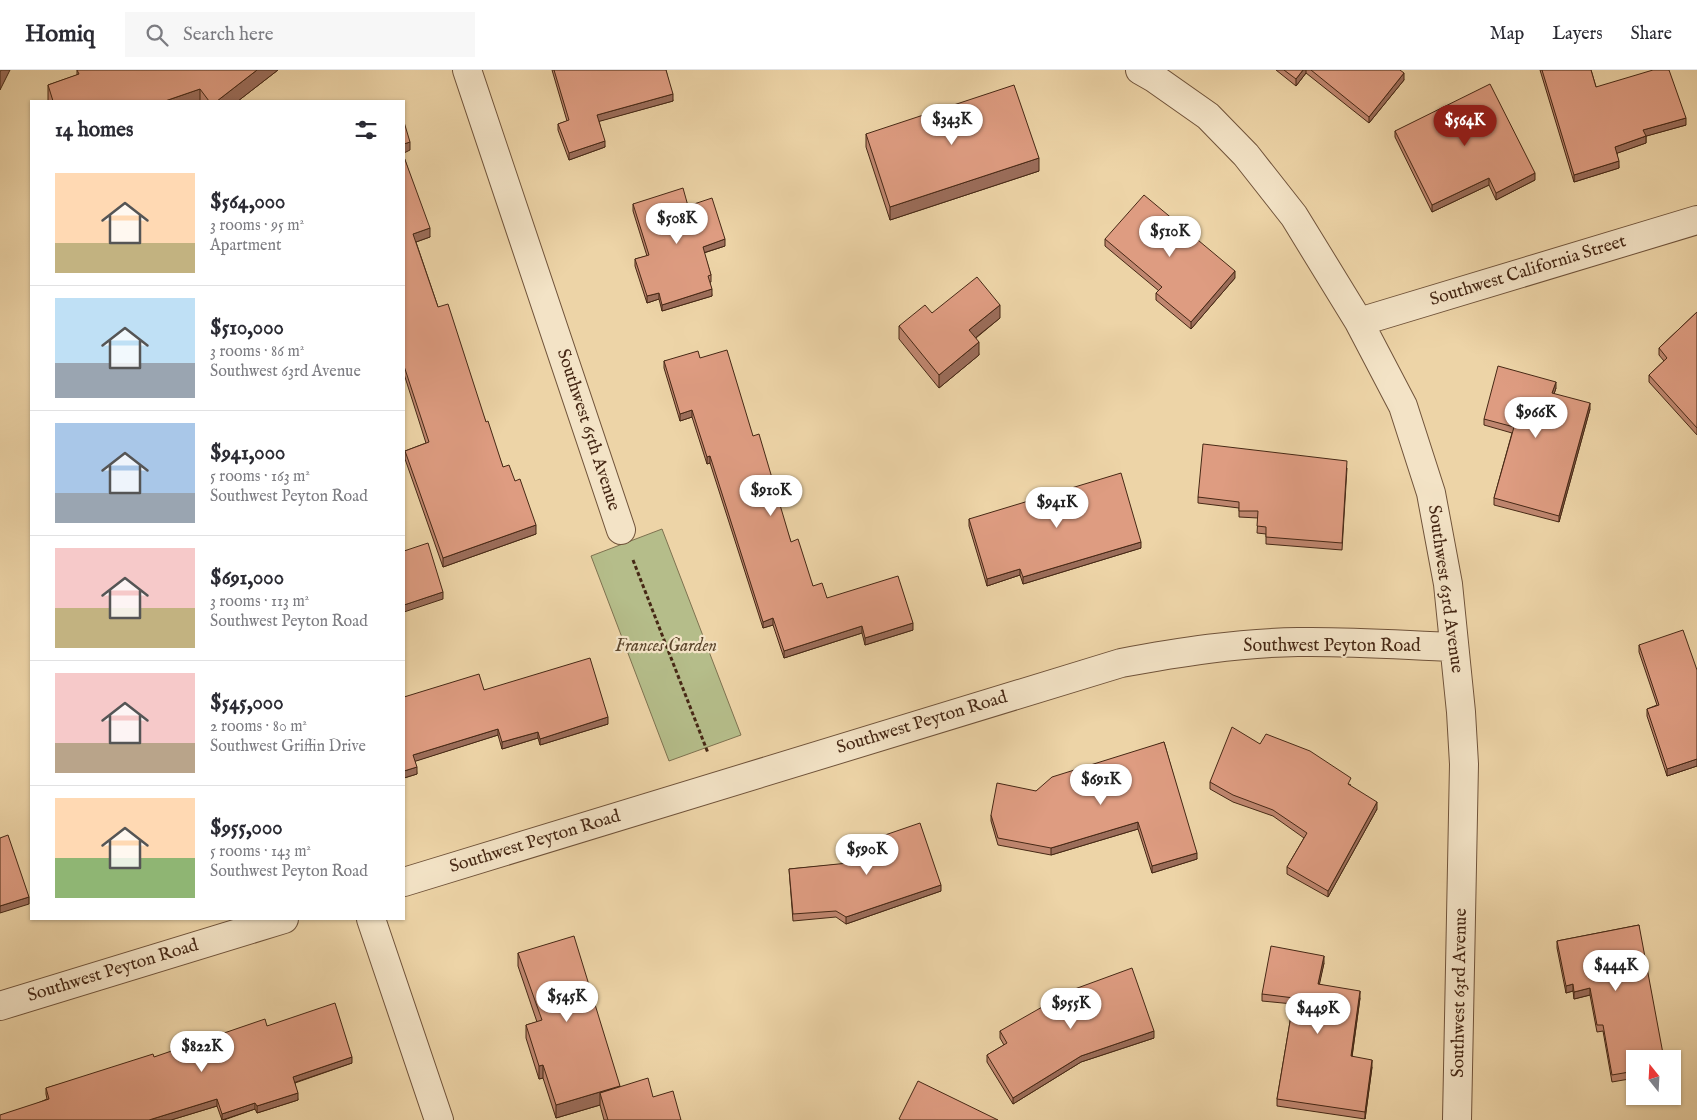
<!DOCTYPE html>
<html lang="en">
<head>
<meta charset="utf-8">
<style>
  body { margin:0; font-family:"IM FELL English",serif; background:#f7f7f7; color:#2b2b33; height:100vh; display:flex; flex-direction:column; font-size:19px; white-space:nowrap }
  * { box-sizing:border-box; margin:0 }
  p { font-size:16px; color:#7c7c81 }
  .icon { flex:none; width:28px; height:28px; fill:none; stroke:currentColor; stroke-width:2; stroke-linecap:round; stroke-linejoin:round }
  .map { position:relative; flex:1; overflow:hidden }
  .drawer { position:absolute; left:30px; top:30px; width:375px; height:820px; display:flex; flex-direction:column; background:#fff; border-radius:0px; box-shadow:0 1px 4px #0004 }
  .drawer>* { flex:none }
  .needle { width:32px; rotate:342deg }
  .buttons { position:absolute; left:1626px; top:980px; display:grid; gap:10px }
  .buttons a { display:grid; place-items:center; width:55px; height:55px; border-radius:0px; background:#fff; box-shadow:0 1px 4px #0004; font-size:25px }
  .price { position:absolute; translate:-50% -42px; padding:0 11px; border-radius:18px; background:#fff; color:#222; font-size:16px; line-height:32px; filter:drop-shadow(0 1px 2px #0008) }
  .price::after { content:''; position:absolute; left:50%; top:30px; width:15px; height:11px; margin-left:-8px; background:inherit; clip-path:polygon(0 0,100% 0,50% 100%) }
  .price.active { background:#8f2418; color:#fff }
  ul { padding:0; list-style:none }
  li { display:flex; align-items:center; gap:15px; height:125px; padding:0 25px }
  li+li { border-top:1px solid #e1e1e2 }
  li span { display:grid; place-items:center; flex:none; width:140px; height:100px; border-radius:0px; color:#555 }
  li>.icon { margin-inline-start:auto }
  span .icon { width:60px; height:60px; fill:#fffc; stroke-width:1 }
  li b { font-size:21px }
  h2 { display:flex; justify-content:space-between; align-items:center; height:60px; padding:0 25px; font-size:21px }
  header { display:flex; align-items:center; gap:30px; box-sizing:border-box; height:70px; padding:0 25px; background:#fff; border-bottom:1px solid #e1e1e2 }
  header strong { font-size:24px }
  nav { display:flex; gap:28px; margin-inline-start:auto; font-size:18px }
  .search { width:350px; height:45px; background:#f7f7f7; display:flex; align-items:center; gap:12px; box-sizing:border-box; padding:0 18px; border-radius:0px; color:#7c7c81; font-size:19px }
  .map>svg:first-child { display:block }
  .green { fill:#b5bd8a; stroke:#7e7250 }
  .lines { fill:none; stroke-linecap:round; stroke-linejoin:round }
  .minor-casing { stroke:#70533a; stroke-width:30 }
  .path { stroke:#462815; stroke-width:3; stroke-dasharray:4 2.5; stroke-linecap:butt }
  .minor { stroke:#f3e3c6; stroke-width:28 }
  .wall { fill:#bf866f; stroke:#462815 }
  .shaded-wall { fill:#9b6d5a; stroke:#462815 }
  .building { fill:#de9c81; stroke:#462815 }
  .labels { text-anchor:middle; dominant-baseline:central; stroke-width:4.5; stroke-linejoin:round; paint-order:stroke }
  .street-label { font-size:18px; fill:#462815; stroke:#f3e3c6 }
  .park-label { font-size:18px; font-style:italic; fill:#5c462c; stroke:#f3e3c6 }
</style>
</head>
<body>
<header>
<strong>Homiq</strong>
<div class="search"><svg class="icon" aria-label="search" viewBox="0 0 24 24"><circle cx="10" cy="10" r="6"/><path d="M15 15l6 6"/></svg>Search here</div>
<nav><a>Map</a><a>Layers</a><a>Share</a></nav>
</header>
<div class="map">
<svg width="1697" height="1050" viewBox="0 0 1697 1050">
  <rect width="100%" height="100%" fill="#edd4a7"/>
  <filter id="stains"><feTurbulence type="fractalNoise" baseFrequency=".004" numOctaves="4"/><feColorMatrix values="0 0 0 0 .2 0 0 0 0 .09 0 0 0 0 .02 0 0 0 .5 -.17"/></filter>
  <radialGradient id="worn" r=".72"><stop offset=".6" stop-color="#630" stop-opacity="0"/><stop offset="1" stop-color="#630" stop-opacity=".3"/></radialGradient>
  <path class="green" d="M662,459l79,206 -72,26 -78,-205z"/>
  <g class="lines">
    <defs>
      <path id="minor" d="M467,0l154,460
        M1140,0l14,8 54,38 38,39 48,61 65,106 44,84 28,87 17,91 13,128 3,52 -7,356
        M1359,252l338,-102
        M404,812l717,-219c59,-11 117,-20 177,-21 52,-1 104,3 156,5
        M371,849l68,201
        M0,936l284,-87"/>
    </defs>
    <use href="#minor" class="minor-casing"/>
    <path class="path" d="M633,490l75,193"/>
    <use href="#minor" class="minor"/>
  </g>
  <path class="wall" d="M77,0h201l-40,31h-190v-16l29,-10z
    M552,0h114l7,31 -74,20 6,26 -36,13 -11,-30v-6l9,-3z
    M1276,0h124l4,10 -35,43 -63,-50 -10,13z
    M1540,0h51l5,17 90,38 -40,11v7l-29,10 2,15 -45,14z
    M1395,61l140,49 -39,20 -7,-15 -57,27 -37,-75z
    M866,64l173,37 -149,49 -24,-73z
    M404,87l26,80 -14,5 22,65 48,115 17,45 12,14 21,53 -93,33 -38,-108v-8l21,-8 -22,-69z
    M633,134l55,2 37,40 -21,7 7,22v7h-1l2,14 -50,15 -3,-12 -12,4 -12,-37v-7l12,-3 -14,-45z
    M1105,169l130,39 -44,51 -35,-29v-7l3,-2 -54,-45z
    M1697,242v123l-48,-53v-7l15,-14 -5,-6v-7z
    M932,243l68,5 -24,20 3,17 -40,33 -40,-49v-13z
    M700,288l53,78 38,106 22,44 14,12 86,32 -48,15 -3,-12 -78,25 -11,-33 -10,3 -53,-165 -3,1 -15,-47 -12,4 -16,-53v-7z
    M1556,318l-2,6 36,15 -31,113 -65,-17v-7l18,-65 -28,-8v-6z
    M1347,398l-5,82 -76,-6v-10l-9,-1 1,-15 -19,-1v-9l-41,-5v-6z
    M969,449l172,29 -118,36 -3,-9 -33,11 -18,-60z
    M1639,575l58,25v96l-30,10 -20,-60v-7l10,-4 -18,-53z
    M484,620l124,34 -68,21 -2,-7 -36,11 -4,-14 -83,26 2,13 -13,4v-81z
    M1164,672l33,117 -45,14 -14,-44 -87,26 -53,-10 -7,-24v-6l45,-24z
    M1260,674l91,41 -1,1 27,23 -49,88 -41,-23v-7l17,-29 -31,-22 -40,-14 -23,-13v-7z
    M853,776l88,45 -95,33 -10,-7 -43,4 -4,-52 67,-6 -3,-10z
    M1639,855l-4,153 -23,4 -9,-51 -6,1 -7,-37 -16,4 -1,-8 -7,2 -9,-45v-7z
    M518,883l102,134 33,10 28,23h-77l-4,-15 -44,13 -13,-40 -4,1 -13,-41v-13l11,-3 -19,-56z
    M1324,893l-5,21 41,14 -8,59 20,10 -7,52 -88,-13v-7l16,-95 -31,-3v-7z
    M267,956l85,37 -57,20 3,17 -41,13 -2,-4 -31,11h-2l-5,-14 -46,14h-171l47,-21 -1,-5v-6z
    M1000,961l154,7 -73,24 -68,42 -26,-42v-7l17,-10 -4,-7z"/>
  <path class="shaded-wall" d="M1,0h9l-10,20v-18z
    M257,0h21l-40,31h-21z
    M1303,0h3v3l-10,13v-7z
    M1404,3v7l-35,43v-6z
    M200,19v12h-35z
    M673,24v7l-76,21v-7z
    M1686,48v7l-43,12v-7z
    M1646,66v7l-31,11v-7z
    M605,71v6l-36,13v-7z
    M410,72v8l-6,3v-9z
    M1039,88v13l-149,49v-13z
    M1619,91v7l-45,14v-7z
    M1535,103v7l-39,20v-7z
    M1489,108v7l-57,27v-7z
    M430,158v9l-17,6v-9z
    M725,169v7l-22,7v-6z
    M1235,201v7l-44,51v-7z
    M712,219v7l-50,15v-6z
    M659,223v6l-12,4v-7z
    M1000,235v13l-31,25v-13z
    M979,272v13l-40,33v-13z
    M1556,312v6l-4,12v-7z
    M1590,333v6l-31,113v-6z
    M692,340v7l-12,4v-7z
    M710,386v7l-3,1v-7z
    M536,455v9l-93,33v-9z
    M1141,472v6l-118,36v-7z
    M1020,499v6l-33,11v-7z
    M443,522v7l-39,13v-7z
    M773,548v7l-10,3v-6z
    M913,553v7l-48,15v-7z
    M862,556v7l-78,25v-7z
    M608,647v7l-68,21v-6z
    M498,659v6l-85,27v-7z
    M538,662v6l-36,11v-7z
    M1697,689v7l-30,10v-7z
    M417,697v7l-13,4v-7z
    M1377,732v7l-49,88v-6z
    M1138,752v7l-87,26v-7z
    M1197,783v6l-45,14v-7z
    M941,815v6l-95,33v-7z
    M29,827v7l-29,9v-7z
    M1324,886v7l-6,28v-7z
    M1573,914v7l-7,2v-7z
    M1590,918v7l-16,4v-7z
    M1360,921v7l-9,65v-7z
    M1154,961v7l-73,24 -68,42v-6l68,-42z
    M352,987v6l-59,20v-6z
    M1372,990v7l-7,52v-7z
    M543,995v13l-4,1v-13z
    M620,1016l-20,7v12l-44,13v-13z
    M298,1023v7l-41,13v-7z
    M217,1029v7l-46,14h-22z
    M255,1033v6l-33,11v-6z"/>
  <path class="building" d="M77,0h180l-40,31h-8l-9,-12 -35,12h-112l-5,-16 31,-11z
    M554,0h112l7,24 -76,21 8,26 -36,12 -11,-29 11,-4z
    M1284,0h19l-7,9z
    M1311,0h89l4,3 -35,44z
    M1542,0h49l5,17 57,-17h16l17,48 -43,12 3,6 -31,11 4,14 -45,14z
    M1490,14l45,89 -39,20 -7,-15 -57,27 -37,-74z
    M1014,15l25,73 -149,49 -24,-73z
    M404,52l6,20 -6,2z
    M404,87l26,71 -17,6 25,73 10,-3 38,118 2,-1 15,46 6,-2 6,16 5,-2 16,46 -93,33 -38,-107 24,-9 -25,-76z
    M683,118l5,18 24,-8 13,41 -22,8 8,28 -3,1 4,13 -50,16 -3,-12 -12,3 -12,-37 14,-4 -16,-51z
    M1144,125l91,76 -44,51 -35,-29 6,-6 -57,-48z
    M977,207l23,28 -31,25 10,12 -40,33 -40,-49 26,-21 7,8z
    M1697,242v116l-48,-53 18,-17 -8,-10z
    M727,280l26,86 6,-2 32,108 7,-3 15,47 9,-3 5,15 71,-22 15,47 -48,15 -3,-12 -78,25 -11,-33 -10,4 -53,-166 -3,1 -15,-47 -12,4 -16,-53 34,-10 2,7z
    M1498,296l58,16 -4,11 38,10 -31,113 -65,-18 20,-71 -30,-8z
    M1203,374l144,17 -5,82 -76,-6v-10l-9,-1 1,-15h-19v-9l-41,-5z
    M1121,403l20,69 -118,35 -3,-8 -33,10 -18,-60z
    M428,473l15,49 -39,13v-54z
    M1683,560l14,40v89l-30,10 -20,-60 12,-4 -20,-60z
    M590,588l18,59 -68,22 -2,-7 -36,10 -4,-13 -85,26 4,12 -13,4v-74l75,-23 5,16z
    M1232,657l28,17 6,-10 44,17 41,27 -3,6 29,18 -49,89 -41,-24 20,-34 -34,-23 -40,-15 -23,-13z
    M1164,672l33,111 -45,13 -14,-44 -87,26 -53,-10 -7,-23 6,-32 39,8 16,-14z
    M920,753l21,62 -95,32 -10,-6 -43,3 -4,-45 69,-7 -5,-16z
    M8,765l21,62 -29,9v-68z
    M1639,855l25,134h-29v12l-23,4 -9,-50h-6l-7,-37 -16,4 -1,-8 -7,2 -9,-45z
    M574,866l46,150 -64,19 -13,-40 -4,1 -13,-41 16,-5 -24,-67z
    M1271,876l53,10 -6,28 42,7 -9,65 21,4 -7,52 -88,-13 17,-101 -32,-4z
    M1132,898l22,63 -73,25 -68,42 -26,-43 20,-12 -7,-12 72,-41z
    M335,933l17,54 -59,20 5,16 -41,13 -2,-3 -33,11 -5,-15 -68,21h-149v-5l49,-16 -3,-11 107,-34 1,3 111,-38 2,7z
    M648,1008l5,19 20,-6 8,29h-73l-8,-27z
    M918,1011l80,39h-97l-2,-1z"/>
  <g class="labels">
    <g class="street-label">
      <text transform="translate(1528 201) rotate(-17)">Southwest California Street</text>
      <text transform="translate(588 360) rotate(72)">Southwest 65th Avenue</text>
      <text transform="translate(1445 519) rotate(82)">Southwest 63rd Avenue</text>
      <text x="1332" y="576">Southwest Peyton Road</text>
      <text transform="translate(922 653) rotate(-17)">Southwest Peyton Road</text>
      <text transform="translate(535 772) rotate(-17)">Southwest Peyton Road</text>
      <text transform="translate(113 901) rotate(-17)">Southwest Peyton Road</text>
      <text transform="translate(1460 923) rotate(-89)">Southwest 63rd Avenue</text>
    </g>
    <g class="park-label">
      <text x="666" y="576">Frances Garden</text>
    </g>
  </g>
  <rect width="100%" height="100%" filter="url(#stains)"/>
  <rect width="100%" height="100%" fill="url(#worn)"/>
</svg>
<div class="buttons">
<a><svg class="needle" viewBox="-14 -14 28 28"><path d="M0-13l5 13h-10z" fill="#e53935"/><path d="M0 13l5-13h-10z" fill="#7c7c81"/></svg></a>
</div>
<b class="price" style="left:952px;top:76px">$343K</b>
<b class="price active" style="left:1465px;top:77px">$564K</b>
<b class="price" style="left:677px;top:175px">$508K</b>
<b class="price" style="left:1170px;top:188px">$510K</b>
<b class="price" style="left:1536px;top:369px">$966K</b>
<b class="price" style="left:771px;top:447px">$910K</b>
<b class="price" style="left:1057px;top:459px">$941K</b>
<b class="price" style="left:1101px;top:736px">$691K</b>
<b class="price" style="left:867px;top:806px">$590K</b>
<b class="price" style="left:1616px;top:922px">$444K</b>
<b class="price" style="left:567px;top:953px">$545K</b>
<b class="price" style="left:1071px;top:960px">$955K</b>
<b class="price" style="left:1318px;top:965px">$449K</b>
<b class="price" style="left:202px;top:1003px">$822K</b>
<section class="drawer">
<h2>14 homes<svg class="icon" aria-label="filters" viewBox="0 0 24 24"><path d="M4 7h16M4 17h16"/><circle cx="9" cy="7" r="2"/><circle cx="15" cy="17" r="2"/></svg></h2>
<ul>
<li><span style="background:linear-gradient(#ffd9b3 70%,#c2b280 0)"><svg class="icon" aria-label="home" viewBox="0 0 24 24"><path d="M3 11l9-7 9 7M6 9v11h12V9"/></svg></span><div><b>$564,000</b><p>3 rooms · 95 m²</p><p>Apartment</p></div></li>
<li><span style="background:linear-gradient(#bfe0f5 65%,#9aa5b1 0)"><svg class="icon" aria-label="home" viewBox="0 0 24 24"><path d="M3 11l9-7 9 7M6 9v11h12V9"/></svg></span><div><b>$510,000</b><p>3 rooms · 86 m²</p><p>Southwest 63rd Avenue</p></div></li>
<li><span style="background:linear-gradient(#a9c7e8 70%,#9aa5b1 0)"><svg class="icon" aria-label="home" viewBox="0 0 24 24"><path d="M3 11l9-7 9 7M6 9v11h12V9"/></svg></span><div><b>$941,000</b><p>5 rooms · 163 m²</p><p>Southwest Peyton Road</p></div></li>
<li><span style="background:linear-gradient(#f6c9c9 60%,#c2b280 0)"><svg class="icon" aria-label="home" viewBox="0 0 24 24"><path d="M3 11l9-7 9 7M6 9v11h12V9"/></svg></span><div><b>$691,000</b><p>3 rooms · 113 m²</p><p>Southwest Peyton Road</p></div></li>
<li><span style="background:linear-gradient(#f6c9c9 70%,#b9a48a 0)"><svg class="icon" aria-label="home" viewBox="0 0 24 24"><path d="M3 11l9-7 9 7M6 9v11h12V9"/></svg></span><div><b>$545,000</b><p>2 rooms · 80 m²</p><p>Southwest Griffin Drive</p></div></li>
<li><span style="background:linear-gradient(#ffd9b3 60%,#8fb573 0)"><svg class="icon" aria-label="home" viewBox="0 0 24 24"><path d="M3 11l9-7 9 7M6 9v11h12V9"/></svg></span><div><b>$955,000</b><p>5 rooms · 143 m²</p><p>Southwest Peyton Road</p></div></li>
</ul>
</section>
</div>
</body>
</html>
